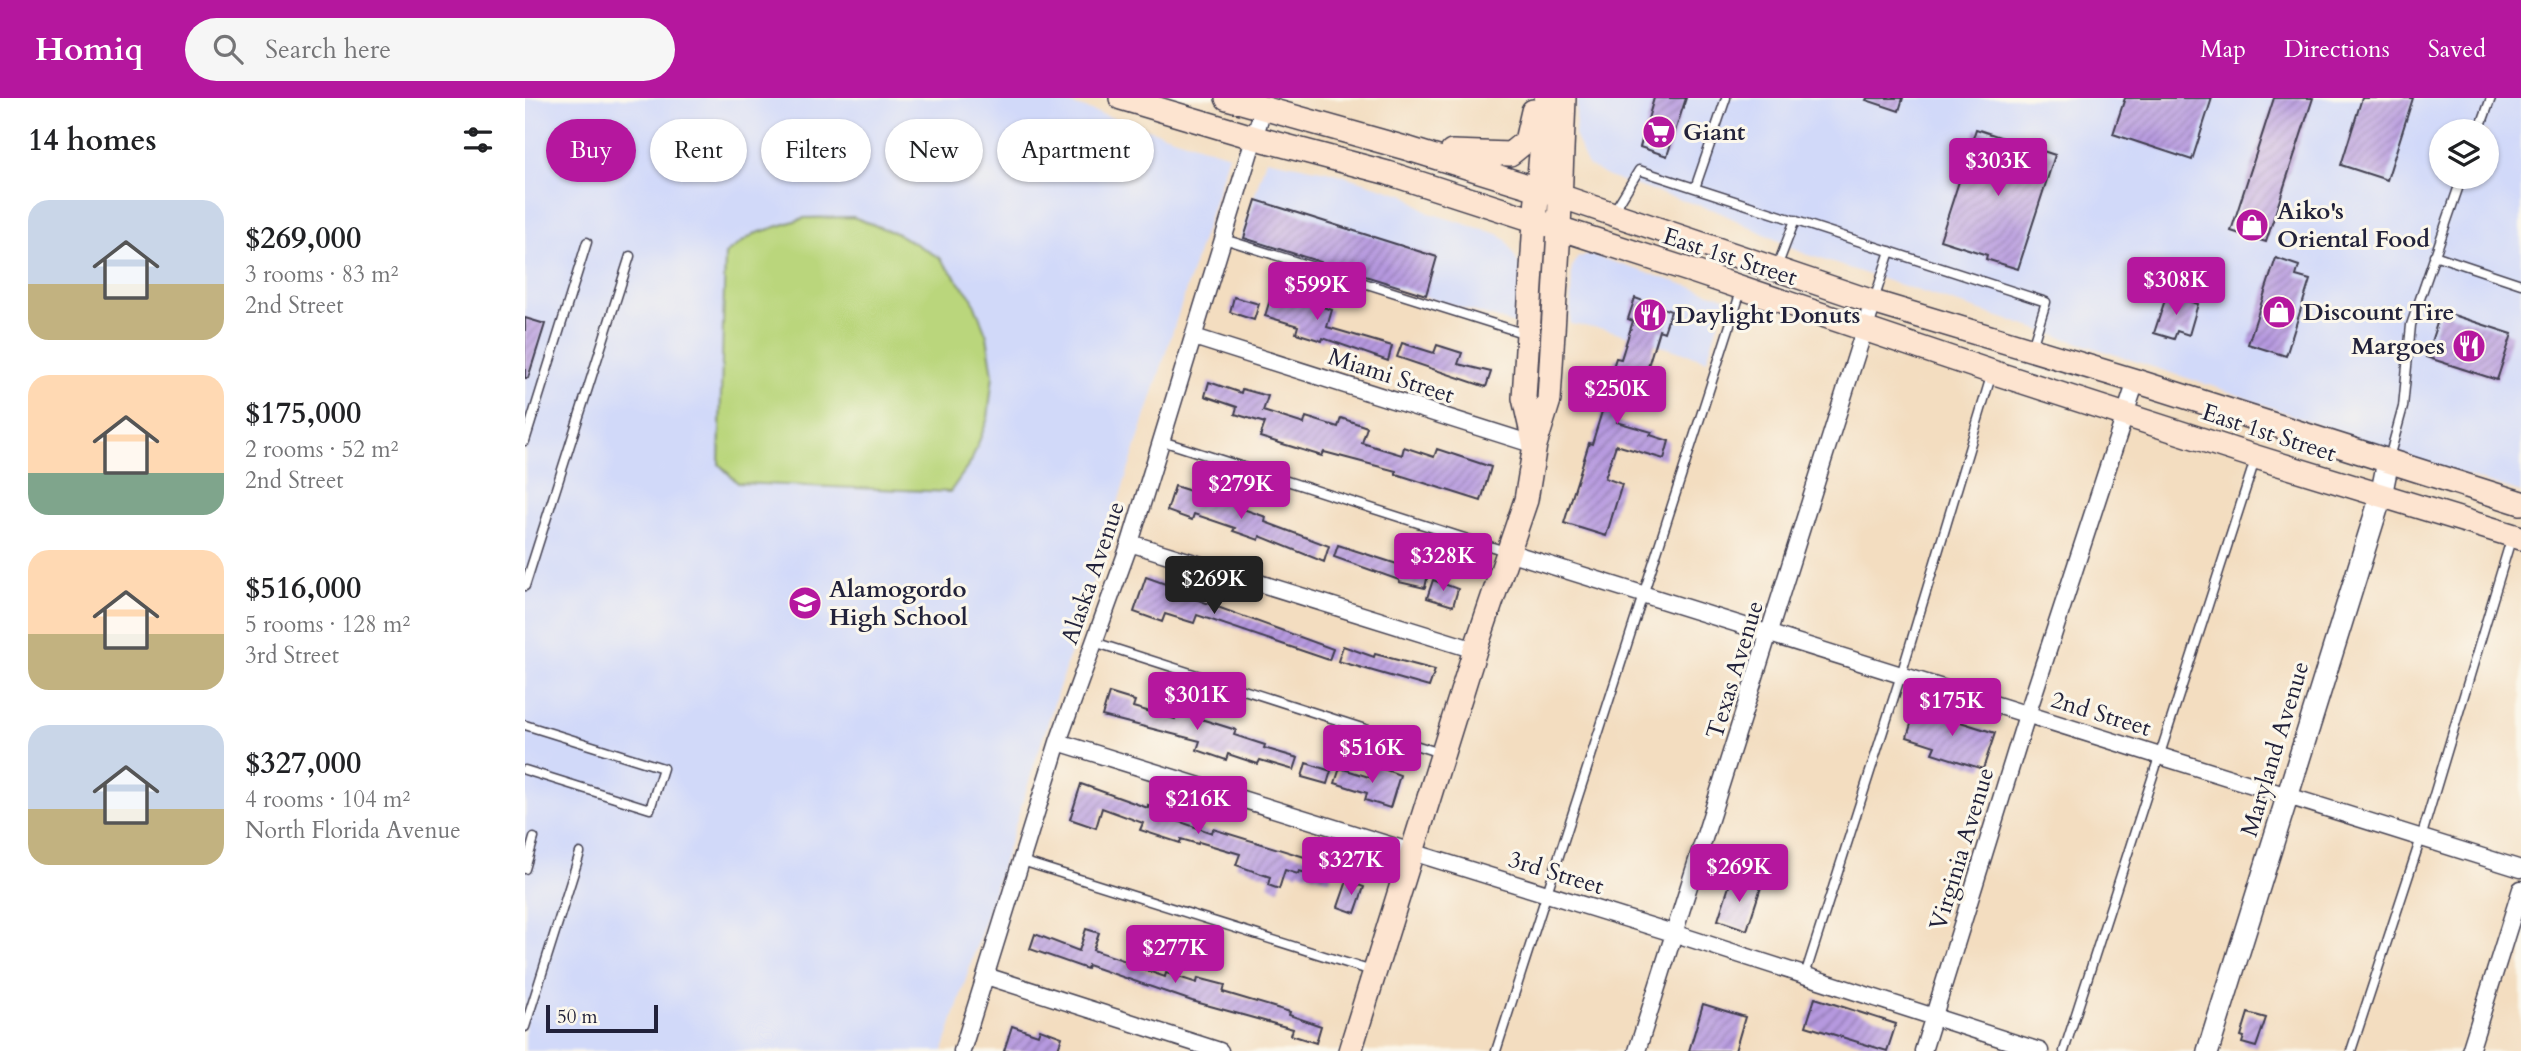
<!DOCTYPE html>
<html lang="en">
<head>
<meta charset="utf-8">
<style>
  body { margin:0; font-family:Cardo,serif; background:#f6f6f6; color:#202124; height:100vh; display:flex; flex-direction:column; font-size:26px; white-space:nowrap }
  * { box-sizing:border-box; margin:0 }
  p { font-size:23px; color:#757577 }
  .icon { flex:none; width:38px; height:38px; fill:none; stroke:currentColor; stroke-width:2; stroke-linecap:round; stroke-linejoin:round }
  .map { position:relative; flex:1; overflow:hidden }
  .details { display:flex; flex-direction:column; background:#fff; width:525px }
  .details>* { flex:none }
  .top-card { position:absolute; left:21px; top:21px; width:665px; height:63px; display:flex; gap:14px }
  .controls { position:absolute; left:1904px; top:21px; display:grid; gap:14px }
  .controls a { display:grid; place-items:center; width:70px; height:70px; border-radius:50%; background:#fff; box-shadow:0 2px 5px #0004; font-size:35px }
  .scale { position:absolute; left:21px; bottom:18px; width:112px; box-sizing:border-box; padding-left:7px; border:4px solid #22223b; border-top:0; font-size:19px; line-height:24px; white-space:nowrap; color:#22223b; -webkit-text-stroke:5px #fbf7ec; paint-order:stroke }
  .price { position:absolute; translate:-50% -60px; padding:0 16px; border-radius:7px; background:#b5179e; color:#fff; font-size:23px; line-height:46px; filter:drop-shadow(0 2px 4px #0008) }
  .price::after { content:''; position:absolute; left:50%; top:42px; width:21px; height:16px; margin-left:-10px; background:inherit; clip-path:polygon(0 0,100% 0,50% 100%) }
  .price.current { background:#222; color:#fff }
  ul { padding:0; list-style:none }
  li { display:flex; align-items:center; gap:21px; height:175px; padding:0 28px }
  li span { display:grid; place-items:center; flex:none; width:196px; height:140px; border-radius:21px; color:#555 }
  li>.icon { margin-inline-start:auto }
  span .icon { width:84px; height:84px; fill:#fffc; stroke-width:1 }
  li b { font-size:30px }
  h2 { display:flex; justify-content:space-between; align-items:center; height:84px; padding:0 28px; font-size:30px }
  .tag { padding:0 24px; border-radius:32px; background:#fff; box-shadow:0 2px 5px #0004; font-size:24px; line-height:63px }
  .tag.current { background:#b5179e; color:#fff }
  header { display:flex; align-items:center; gap:42px; box-sizing:border-box; height:98px; padding:0 35px; background:#b5179e; color:#fff }
  header strong { font-size:33px }
  nav { display:flex; gap:38px; margin-inline-start:auto; font-size:24px }
  .search { width:490px; height:63px; background:#f6f6f6; display:flex; align-items:center; gap:18px; box-sizing:border-box; padding:0 24px; border-radius:38px; color:#757577; font-size:26px }
  main { display:flex; flex:1; min-height:0 }
  .map>svg:first-child { display:block }
  .built { fill:#d1d9f9; fill-rule:evenodd }
  .pitch { fill:#bad67c; stroke:#6e7c5c; stroke-width:2 }
  .building { fill:url(#building-hatch) }
  .lines { fill:none; stroke-linecap:round; stroke-linejoin:round }
  .service-casing { stroke:#413e4f; stroke-width:11 }
  .minor-casing { stroke:#413e4f; stroke-width:19 }
  .tertiary-casing { stroke:#413e4f; stroke-width:24 }
  .secondary-casing { stroke:#413e4f; stroke-width:26 }
  .service { stroke:#fff; stroke-width:8 }
  .minor { stroke:#fff; stroke-width:16 }
  .tertiary { stroke:#fff; stroke-width:21 }
  .secondary { stroke:#fde4d0; stroke-width:23 }
  .labels { text-anchor:middle; dominant-baseline:central; stroke-width:6; stroke-linejoin:round; paint-order:stroke }
  .poi-label { font-size:24px; font-weight:bold; fill:#22223b; stroke:#fbf7ec; text-anchor:start }
  .street-label { font-size:24px; fill:#22223b; stroke:#fbf7ec }
</style>
</head>
<body>
<header>
<strong>Homiq</strong>
<div class="search"><svg class="icon" aria-label="search" viewBox="0 0 24 24"><circle cx="10" cy="10" r="6"/><path d="M15 15l6 6"/></svg>Search here</div>
<nav><a>Map</a><a>Directions</a><a>Saved</a></nav>
</header>
<main>
<section class="details">
<h2>14 homes<svg class="icon" aria-label="filters" viewBox="0 0 24 24"><path d="M4 7h16M4 17h16"/><circle cx="9" cy="7" r="2"/><circle cx="15" cy="17" r="2"/></svg></h2>
<ul>
<li><span style="background:linear-gradient(#c9d6e8 60%,#c2b280 0)"><svg class="icon" aria-label="home" viewBox="0 0 24 24"><path d="M3 11l9-7 9 7M6 9v11h12V9"/></svg></span><div><b>$269,000</b><p>3 rooms · 83 m²</p><p>2nd Street</p></div></li>
<li><span style="background:linear-gradient(#ffd9b3 70%,#7fa58c 0)"><svg class="icon" aria-label="home" viewBox="0 0 24 24"><path d="M3 11l9-7 9 7M6 9v11h12V9"/></svg></span><div><b>$175,000</b><p>2 rooms · 52 m²</p><p>2nd Street</p></div></li>
<li><span style="background:linear-gradient(#ffd9b3 60%,#c2b280 0)"><svg class="icon" aria-label="home" viewBox="0 0 24 24"><path d="M3 11l9-7 9 7M6 9v11h12V9"/></svg></span><div><b>$516,000</b><p>5 rooms · 128 m²</p><p>3rd Street</p></div></li>
<li><span style="background:linear-gradient(#c9d6e8 60%,#c2b280 0)"><svg class="icon" aria-label="home" viewBox="0 0 24 24"><path d="M3 11l9-7 9 7M6 9v11h12V9"/></svg></span><div><b>$327,000</b><p>4 rooms · 104 m²</p><p>North Florida Avenue</p></div></li>
</ul>
</section>
<div class="map">
<svg width="1996" height="953" viewBox="0 0 1996 953">
  <defs>
    <pattern id="building-hatch" width="6" height="6" patternUnits="userSpaceOnUse" patternTransform="scale(1.75)"><rect width="6" height="6" fill="#b699df"/><path d="M-1 1l2-2M0 6l6-6M5 7l2-2" fill="none" stroke="#947cb6"/></pattern>
  </defs>
  <rect width="100%" height="100%" fill="#fbf7ec"/>
  <filter id="ink" filterUnits="userSpaceOnUse"><feTurbulence type="fractalNoise" baseFrequency=".0143" numOctaves="2"/><feDisplacementMap in="SourceGraphic" scale="14" xChannelSelector="R" yChannelSelector="G"/><feConvolveMatrix kernelMatrix="1 2 1 2 8 2 1 2 1" color-interpolation-filters="sRGB"/></filter>
  <filter id="wash" filterUnits="userSpaceOnUse"><feTurbulence type="fractalNoise" baseFrequency=".00686" numOctaves="4" result="noise"/><feDisplacementMap in="SourceGraphic" scale="28" xChannelSelector="R" yChannelSelector="G"/><feGaussianBlur stdDeviation="1.57" result="paint"/><feColorMatrix in="noise" values="0 0 0 0 0 0 0 0 0 0 0 0 0 0 0 0 0 1.4 0 .05"/><feComposite in="paint" operator="in"/></filter>
  <g filter="url(#wash)">
    <rect width="100%" height="100%" fill="#f3ddc0"/>
    <path class="built" d="M0,0h526l178,57 -286,896h-418z
      M1052,0h944v395l-130,-41 -164,-61 -422,-137 -88,-43 -106,-33 -23,-12 -13,-29zM1916,33h46v46h-46z
      M741,61l65,13 75,23 23,18 69,21 9,7 17,34 -6,50 -278,-84z
      M1067,157l134,43 -19,62 -101,-31 -36,-5 2,-56 6,-11z"/>
    <path class="pitch" d="M328,119l45,17 42,24 32,40 15,38 6,39 -5,43 -17,44 -21,30 -212,-9 -19,-19 6,-210 29,-20 50,-16z"/>
    <g id="blocks">
      <path class="building" d="M1129,0h32l-19,58 -27,-9z
        M1342,0h36l-4,13 -33,-11z
        M1600,0h87l-20,62 -79,-26z
        M1749,0h39l-47,144 -35,-11z
        M1837,0h51l-26,82 -46,-15z
        M1451,31l79,26 -37,114 -32,-10 1,-4 -47,-15z
        M731,102l181,57 -11,38 -182,-57z
        M1751,160l23,8 -3,10 14,4 -24,76 -38,-12z
        M750,185l26,8 -2,8 33,11 -5,17 65,19 -4,15 -65,-23 -1,3 -26,-8 2,-7 -33,-10z
        M1642,196l31,10 -9,31 -12,-4 -3,8 -20,-6z
        M709,199l25,7 -5,16 -24,-8z
        M1110,200l36,13 -7,21 -5,-2 -14,46 -12,-3 -16,49 35,10 -2,3 19,6 -5,18 -48,-14 -11,33 17,6 -16,52 -42,-13 25,-80 3,1 12,-39 -3,-1 15,-46 5,1 12,-38 -5,-2z
        M1916,213l71,23 -15,46 -71,-23z
        M0,220l20,6 -17,54h-3z
        M877,245l32,10 3,-8 25,8 -4,11 33,8 -5,15 -89,-30z
        M684,284l32,11 1,-4 26,7 -5,15 41,13 2,-7 32,10 3,-9 26,9 -5,16 40,12 2,-8 30,10 3,-8 54,18 -10,34 -85,-27v-3l-72,-19 -2,4 -62,-19 5,-14 -30,-9 2,-7 -32,-11z
        M650,388l34,11 1,-4 26,8 -2,5 32,11 -1,5 64,24 -5,16 -64,-26 -1,4 -26,-9 2,-3 -41,-14 -2,6 -25,-9z
        M813,447l90,29 -3,14 -26,-6v-2l-65,-23z
        M621,479l28,10 -1,3 28,11 132,48 -4,11 -132,-45 -3,8 -29,-9 -3,8 -28,-10z
        M908,482l25,9 -5,17 -26,-8z
        M818,548l31,11 1,-3 60,16 -6,17 -91,-26z
        M584,595l26,8 -2,6 42,12 2,-6 12,4 4,-14 11,3 -3,13 35,11 -2,5 31,10 -1,3 34,10 -4,12 -34,-10 -2,4 -30,-10 -2,6 -29,-10 3,-9 -98,-25z
        M1391,610l79,25 -12,36 -51,-16 3,-7 -28,-9z
        M781,665l25,8 -4,13 -25,-7z
        M850,668l25,9 -10,33 -25,-8 2,-7 -32,-10 5,-15 32,10z
        M556,686l67,24v-3l26,9 -2,5 40,14 1,-4 121,37 -4,14 -31,-9 -1,3 -13,-4 -6,19 -11,-4 2,-8 -34,-12 4,-11 -41,-12 -1,2 -17,-5 -1,4 -40,-13 3,-7 -41,-15 -6,20 -26,-9z
        M1207,779l29,10 -14,43 -29,-10z
        M822,783l17,6 -9,26 -17,-6z
        M561,831l13,4 -6,17 33,11 -1,2 40,14 1,-4 31,10 1,-5 27,7 -2,7 67,20 -1,3 32,11 -5,17 -25,-8 2,-6 -101,-28 -104,-36 -1,4 -57,-20 5,-15 44,17z
        M1290,900l81,26 -9,27 -81,-25z
        M1178,906l42,13 -10,34h-46z
        M1723,915l18,5 -10,29 -14,-4 2,-6 -3,-1z
        M487,928l26,9 2,-6 22,8 -5,14h-53z"/>
    </g>
  </g>
  <g filter="url(#ink)">
    <use href="#blocks" fill-opacity="0" stroke="#413e4f" stroke-width="2"/>
    <g class="lines">
      <defs>
        <path id="service" d="M1954,33l12,-33
          M1170,90l31,-90
          M1089,113l25,-41 407,132 -14,45
          M699,141l302,95
          M1909,157l87,29
          M1252,169l18,-47
          M1349,202l16,-49
          M0,343l62,-199
          M637,343l343,110
          M1864,360l14,-51 8,-82 51,-148
          M0,488l105,-330
          M569,544l346,111
          M0,627l138,43 -13,41 -125,-39
          M497,763l350,110
          M0,771l9,-31
          M1280,877l96,-300 91,-302
          M0,929l55,-174
          M971,953l245,-760
          M1539,953l191,-591
          M1826,953l70,-213 91,-302"/>
        <path id="minor" d="M669,239l341,108
          M605,445l345,107
          M983,454l1013,317
          M533,644l618,192 364,117
          M461,878l234,75
          M437,953l96,-309 72,-199 133,-434
          M1112,953l236,-749
          M1398,953l104,-336 109,-334
          M1945,953l51,-162"/>
        <path id="tertiary" d="M1683,953l173,-555 7,-35"/>
        <path id="secondary" d="M596,0l135,40 132,35 307,99 297,100 264,85 265,81
          M702,0l182,51 151,47 313,106 263,79 385,122
          M927,54l58,2 16,-13 7,-30
          M1009,344l-10,-44 11,-177 11,-123
          M825,953l125,-401 51,-150 9,-55 14,-45 10,-171 5,-131"/>
      </defs>
      <use href="#service" class="service-casing"/>
      <use href="#minor" class="minor-casing"/>
      <use href="#tertiary" class="tertiary-casing"/>
      <use href="#secondary" class="secondary-casing"/>
      <use href="#service" class="service"/>
      <use href="#minor" class="minor"/>
      <use href="#tertiary" class="tertiary"/>
      <use href="#secondary" class="secondary"/>
    </g>
  </g>
  <defs>
    <symbol id="supermarket-disc" viewBox="-11 -11 22 22"><circle r="9.5" fill="#b5179e" stroke="#fbf7ec"/><path d="M-6-5.5h2.5l.6 2H6L4.5 2H-2.5L-4.4-4H-6ZM-1.5 3.2a1.3 1.3 0 1 0 .1 0ZM3 3.2a1.3 1.3 0 1 0 .1 0Z" fill="#fff"/></symbol>
    <symbol id="shop-disc" viewBox="-11 -11 22 22"><circle r="9.5" fill="#b5179e" stroke="#fbf7ec"/><path d="M-5-2.5h2.3a2.7 3.5 0 0 1 5.4 0H5L5.5 6h-11ZM-1.5-2.5h3a1.5 2.3 0 0 0-3 0Z" fill="#fff"/></symbol>
    <symbol id="restaurant-disc" viewBox="-11 -11 22 22"><circle r="9.5" fill="#b5179e" stroke="#fbf7ec"/><path d="M-5-6h1v4h1v-4h1v4h1v-4h1v5L-1.5 .5V6h-2V.5L-5-1ZM5-6V6H3V1.5H1.5Q1.5-4 5-6Z" fill="#fff"/></symbol>
    <symbol id="school-disc" viewBox="-11 -11 22 22"><circle r="9.5" fill="#b5179e" stroke="#fbf7ec"/><path d="M0-5L7-2L0 1L-7-2ZM-4 1L0 2.5L4 1V4Q0 6-4 4Z" fill="#fff"/></symbol>
  </defs>
  <g fill-rule="evenodd">
    <use href="#supermarket-disc" x="1115" y="15" width="38" height="38"/>
    <use href="#shop-disc" x="1708" y="108" width="38" height="38"/>
    <use href="#shop-disc" x="1735" y="195" width="38" height="38"/>
    <use href="#restaurant-disc" x="1106" y="198" width="38" height="38"/>
    <use href="#restaurant-disc" x="1925" y="229" width="38" height="38"/>
    <use href="#school-disc" x="261" y="486" width="38" height="38"/>
  </g>
  <g class="labels">
    <g class="poi-label">
      <text x="1158" y="34">Giant</text>
      <text x="1752" y="113">Aiko's<tspan x="1752" dy="28">Oriental Food</tspan></text>
      <text x="1778" y="214">Discount Tire</text>
      <text x="1150" y="217">Daylight Donuts</text>
      <text x="1920" y="248" text-anchor="end">Margoes</text>
      <text x="304" y="491">Alamogordo<tspan x="304" dy="28">High School</tspan></text>
    </g>
    <g class="street-label">
      <text transform="translate(1205 159) rotate(18)">East 1st Street</text>
      <text transform="translate(866 278) rotate(18)">Miami Street</text>
      <text transform="translate(1744 335) rotate(18)">East 1st Street</text>
      <text transform="translate(568 475) rotate(-71)">Alaska Avenue</text>
      <text transform="translate(1210 572) rotate(-73)">Texas Avenue</text>
      <text transform="translate(1576 616) rotate(17)">2nd Street</text>
      <text transform="translate(1750 651) rotate(-73)">Maryland Avenue</text>
      <text transform="translate(1437 751) rotate(-73)">Virginia Avenue</text>
      <text transform="translate(1031 775) rotate(17)">3rd Street</text>
    </g>
  </g>
</svg>
<div class="controls">
<a><svg class="icon" aria-label="layers" viewBox="0 0 24 24"><path d="M12 4l9 5-9 5-9-5zM3 14l9 5 9-5"/></svg></a>
</div>
<div class="scale">50 m</div>
<b class="price" style="left:1473px;top:100px">$303K</b>
<b class="price" style="left:1651px;top:219px">$308K</b>
<b class="price" style="left:792px;top:224px">$599K</b>
<b class="price" style="left:1092px;top:328px">$250K</b>
<b class="price" style="left:716px;top:423px">$279K</b>
<b class="price" style="left:918px;top:495px">$328K</b>
<b class="price current" style="left:689px;top:518px">$269K</b>
<b class="price" style="left:672px;top:634px">$301K</b>
<b class="price" style="left:1427px;top:640px">$175K</b>
<b class="price" style="left:847px;top:687px">$516K</b>
<b class="price" style="left:673px;top:738px">$216K</b>
<b class="price" style="left:826px;top:799px">$327K</b>
<b class="price" style="left:1214px;top:806px">$269K</b>
<b class="price" style="left:650px;top:887px">$277K</b>
<div class="top-card">
<a class="tag current">Buy</a>
<a class="tag">Rent</a>
<a class="tag">Filters</a>
<a class="tag">New</a>
<a class="tag">Apartment</a>
</div>
</div>
</main>
</body>
</html>
